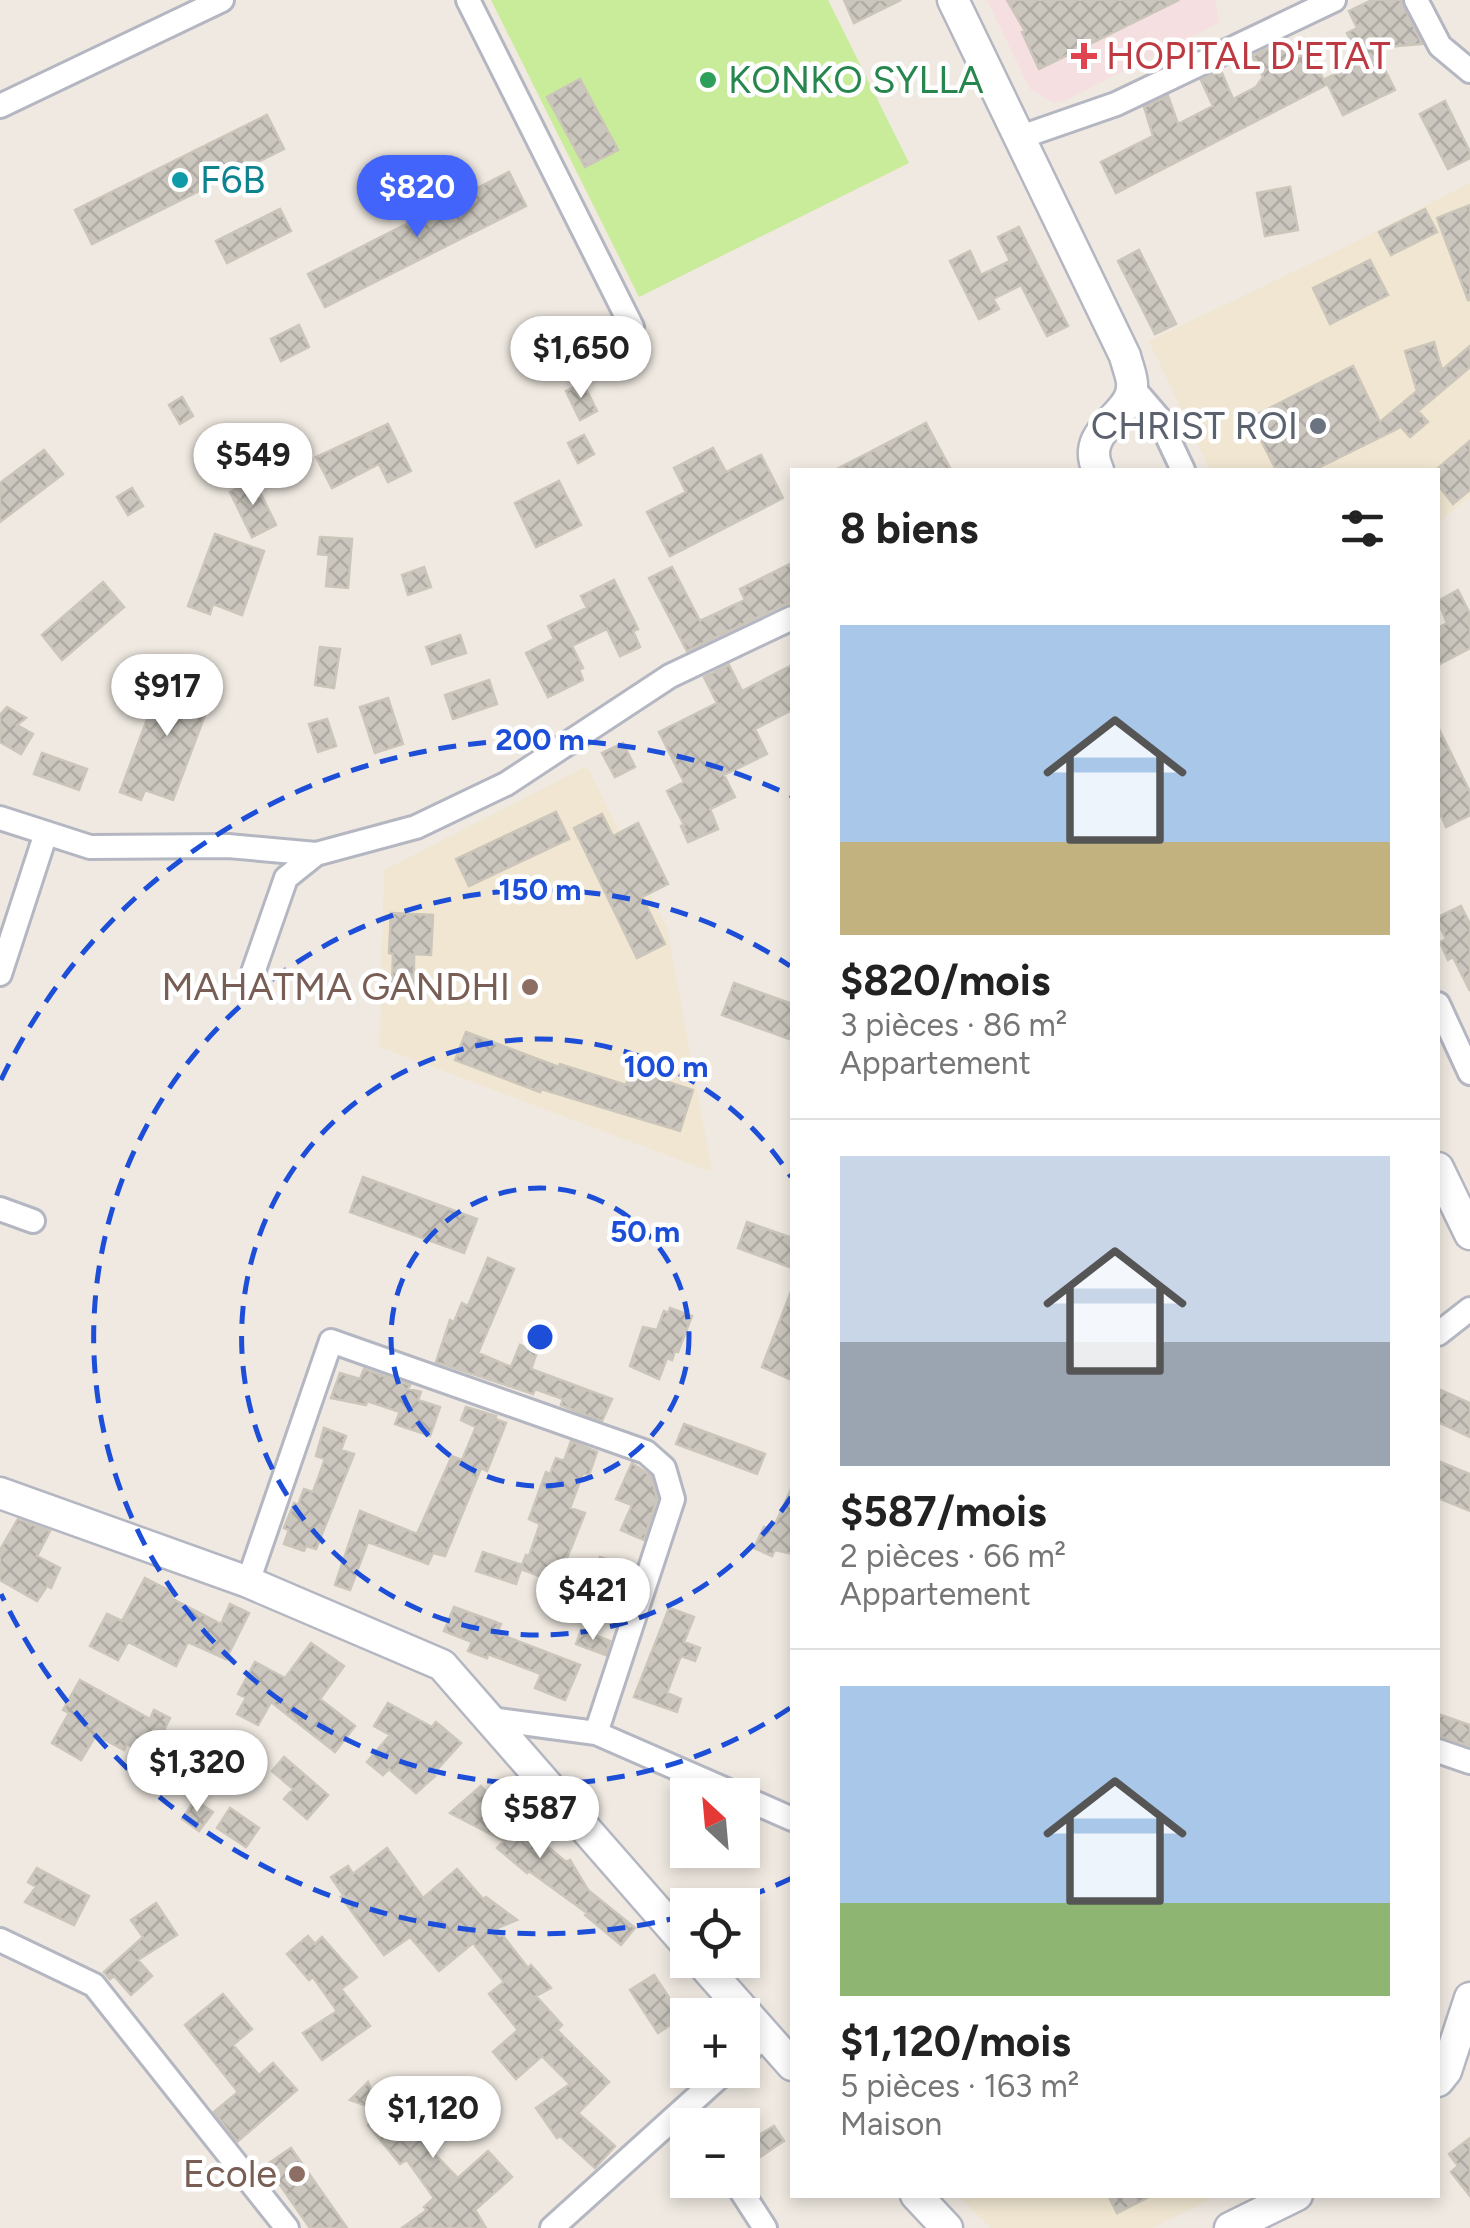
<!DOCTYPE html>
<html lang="fr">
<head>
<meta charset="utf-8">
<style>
  body { margin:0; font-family:Figtree,sans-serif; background:#f6f6f6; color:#222; height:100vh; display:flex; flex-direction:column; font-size:38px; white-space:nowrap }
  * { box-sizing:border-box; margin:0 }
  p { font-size:32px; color:#767676 }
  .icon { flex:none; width:55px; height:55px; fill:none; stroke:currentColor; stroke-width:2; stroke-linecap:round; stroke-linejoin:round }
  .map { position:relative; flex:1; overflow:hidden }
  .details { position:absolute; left:790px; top:468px; width:650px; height:1730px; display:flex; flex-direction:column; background:#fff; border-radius:0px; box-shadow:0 5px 15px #0003 }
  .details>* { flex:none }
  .needle { width:65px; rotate:334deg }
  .controls { position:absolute; left:670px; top:1778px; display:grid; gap:20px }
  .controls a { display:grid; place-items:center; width:90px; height:90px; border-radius:0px; background:#fff; box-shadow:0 5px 15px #0003; font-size:50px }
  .price { position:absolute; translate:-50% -85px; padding:0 22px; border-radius:35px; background:#fff; color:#222; font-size:32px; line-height:65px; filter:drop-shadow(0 2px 5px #0008) }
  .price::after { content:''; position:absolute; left:50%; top:60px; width:30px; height:22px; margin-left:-15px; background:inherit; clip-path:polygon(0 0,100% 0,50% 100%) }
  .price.selected { background:#4264fb; color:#fff }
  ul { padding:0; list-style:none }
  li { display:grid; align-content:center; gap:20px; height:530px; padding:0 50px }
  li+li { border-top:2px solid #e0e0e0 }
  li span { display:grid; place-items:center; height:310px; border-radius:0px; color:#555 }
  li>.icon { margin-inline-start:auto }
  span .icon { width:180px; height:180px; fill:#fffc; stroke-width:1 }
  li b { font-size:42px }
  h2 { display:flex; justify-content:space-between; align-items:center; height:120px; padding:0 50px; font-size:42px }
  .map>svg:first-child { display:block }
  .education { fill:#f0e6d1 }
  .medical { fill:#f5dfe0 }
  .pitch { fill:#c9ec9a }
  .building { fill:url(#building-cross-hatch); stroke:#cbc5ba; stroke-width:2.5 }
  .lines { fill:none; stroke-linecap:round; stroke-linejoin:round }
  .minor-casing { stroke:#b4b7c1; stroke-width:28 }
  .secondary-casing { stroke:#b4b7c1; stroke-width:35 }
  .minor { stroke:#fff; stroke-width:22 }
  .secondary { stroke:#fff; stroke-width:30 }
  .ring { fill:none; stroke:#1d4ed8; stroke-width:5; stroke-dasharray:18 12 }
  .health-dot { fill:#e0444e; stroke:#fff; stroke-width:4 }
  .leisure-dot { fill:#2e9e5b; stroke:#fff; stroke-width:4 }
  .culture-dot { fill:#0f9aa8; stroke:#fff; stroke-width:4 }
  .worship-dot { fill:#6b7280; stroke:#fff; stroke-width:4 }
  .education-dot { fill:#8d6e63; stroke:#fff; stroke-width:4 }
  .labels { text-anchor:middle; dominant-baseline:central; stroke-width:9; stroke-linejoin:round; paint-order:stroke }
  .health-label { font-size:38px; fill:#be3a42; stroke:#fff; text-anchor:start }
  .leisure-label { font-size:38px; fill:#27864d; stroke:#fff; text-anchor:start }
  .culture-label { font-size:38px; fill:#0d838f; stroke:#fff; text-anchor:start }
  .worship-label { font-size:38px; fill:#5b616d; stroke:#fff; text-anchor:end }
  .education-label { font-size:38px; fill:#785e54; stroke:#fff; text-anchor:end }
  .centre { fill:#1d4ed8; stroke:#fff; stroke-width:5 }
  .ring-label { font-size:30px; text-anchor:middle; font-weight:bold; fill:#1d4ed8; stroke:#fff; stroke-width:9; stroke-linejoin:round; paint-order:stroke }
</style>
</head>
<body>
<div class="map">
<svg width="1470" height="2228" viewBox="0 0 1470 2228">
  <defs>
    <pattern id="building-cross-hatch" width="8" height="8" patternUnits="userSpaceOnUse" patternTransform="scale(2.5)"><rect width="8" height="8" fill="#cbc7bf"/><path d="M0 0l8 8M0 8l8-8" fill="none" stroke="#afaba4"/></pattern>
  </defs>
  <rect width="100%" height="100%" fill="#efe9e1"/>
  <path class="education" d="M1470,183v314l-32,25v-52h-228l-61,-129 192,-92z
    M587,766l80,162 45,244 -332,-125 4,-177z
    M958,2195h261l-66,33h-162z"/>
  <path class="medical" d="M987,0h228l4,23 -155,78 -10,2 -24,-14z"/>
  <path class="pitch" d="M491,0h337l81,163 -270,134z"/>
  <path class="building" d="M844,0h57l-47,23z
    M1007,0h172l-140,69 -17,-37 3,-1z
    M1372,0h29l21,44 -48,4 21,42 -52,25 -18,-36 36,-18 -14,-28 10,-5 -8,-17z
    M1303,38l23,47 -210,108 -15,-31 52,-26 -9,-29 24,-11 10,28 35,-18 -12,-26 20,-9 12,28 23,-12 7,-10 -11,-21 23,-11 3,6z
    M580,79l38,71 -33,17 -38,-70z
    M1445,101l25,51v6l-22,11 -28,-55z
    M267,115l17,34 -192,95 -17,-34z
    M509,172l17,34 -201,101 -17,-33z
    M1290,187l8,43 -33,6 -8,-43z
    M1470,205v95h-2l-31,-82z
    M280,209l11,22 -64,32 -11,-22z
    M1425,209l12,23 -46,23 -12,-23z
    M1019,227l49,99 -21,10 -26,-51 -28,14 6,10 -20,10 -29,-58 20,-10 11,24 29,-14 -12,-24z
    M1139,250l37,74 -21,10 -37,-73z
    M1370,260l18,35 -58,29 -17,-36z
    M299,325l10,22 -28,14 -10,-22z
    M1434,342l8,28 28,-24v21l-52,44 10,11 -18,15 -9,-10 -87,43h-38l-26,-52 103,-52 27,56 37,-31 -12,-40z
    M583,383l14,28 -17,9 -14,-29z
    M182,397l11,19 -13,8 -11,-19z
    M926,423l25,47h-116z
    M388,424l23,47 -23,11 -9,-18 -47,24 -16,-31z
    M584,435l10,19 -16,9 -10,-20z
    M1470,441v49l-17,14 -15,-19v-17z
    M713,448l13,24 35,-17 22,43 -113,58 -23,-44 39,-20 -12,-24z
    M44,450l19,24 -63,48v-39z
    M254,480l22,45 -24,12 -22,-45z
    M559,481l22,44 -45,22 -21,-44z
    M132,488l11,18 -15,9 -11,-18z
    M215,534l49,17 -22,64 -29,-11 -3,10 -22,-8z
    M320,537l32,2 -4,49 -22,-2 3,-31 -11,-1z
    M792,563v38l-105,50 -38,-73 23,-11 28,54 45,-21 -5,-11z
    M424,567l7,20 -23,8 -6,-20z
    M614,580l24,49 -5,2 7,16 -20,9 -13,-27 -35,17 11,22 -4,2 4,10 -35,17 -22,-44 28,-14 -6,-13 39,-18 -6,-12z
    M103,582l21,25 -62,53 -20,-25z
    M1458,590l12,24v34l-32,17v-37l9,-5 -9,-22z
    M460,635l6,18 -34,11 -6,-17z
    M320,647l20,2 -6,39 -19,-3z
    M729,665l13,26 50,-26v45l-37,19 12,25 -43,21 11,22 -25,12 8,20 -30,13 -7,-16 3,-1 -17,-34 17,-9 -25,-50 58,-29 -13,-26z
    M164,674l50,17 -41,109 -28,-10 -4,10 -21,-8z
    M489,680l8,24 -44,15 -8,-24z
    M388,698l15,46 -28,9 -15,-46z
    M7,707l19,11 -9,7 16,9 -12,20 -21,-12v-27z
    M327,719l9,27 -18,6 -9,-28z
    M1438,727l32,65v23l-24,12 -8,-18z
    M623,743l12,24 -20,10 -13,-24z
    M42,753l45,16 -8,21 -45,-16z
    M556,812l13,27 -100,47 -13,-27z
    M602,814l11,22 25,-13 30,61 -26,13 23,47 -28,14 -63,-130z
    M1461,906l9,18v67l-17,-34 -5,3 -8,-18 6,-3 -8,-16v-6z
    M391,913l42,2 -2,40 -17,-1v32h-22l1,-32 -4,-1z
    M734,983l58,21v36l-70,-25z
    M466,1032l93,35 1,-3 66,21 5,-15 62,20 -13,41 -139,-42 -1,3 -85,-32z
    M363,1177l114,42 -13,34 -114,-41z
    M747,1222l45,16v30l-54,-20z
    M488,1258l26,11 -36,84 33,14 9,-22 17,7 -6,17 81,30 -10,22 -29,-11 -12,-5 2,-6 -28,-10 -2,5 -97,-32 14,-42 4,2 8,-19 6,3z
    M792,1289v91l-30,-13z
    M670,1308l22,8 -14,36 -3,-1 -3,9 -5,-2 -8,21 -29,-13 13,-39 14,3 7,-19 4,2z
    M364,1369l46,16 -2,4 13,3 -3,8 22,7 -10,29 -35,-12 5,-12 -33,-11 -1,4 -35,-7 9,-25 20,6z
    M1438,1389l32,14v34l-32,-15z
    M466,1407l30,9 -1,3 11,4 -19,48 -6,-3 -36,88 -12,-3 -5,11 -60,-22 -18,48 -15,-5 25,-74 57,23 35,-78 10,4 14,-33 -15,-7z
    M684,1424l81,30 -8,20 -81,-30z
    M324,1428l22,8 -5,14 13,4 -38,95 -10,-3 -2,5 -20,-7 5,-14 -5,-2 10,-25 4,2 6,-16 9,3 12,-33 -9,-3z
    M571,1441l26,11 -8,23 -6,-2 -13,35 15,5 -22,55 29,11 8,-22 34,11 -14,39 -99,-38 -5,15 -40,-13 7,-19 39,13 4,-10 3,1 11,-32 -11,-5 17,-47 4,2 6,-16 8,3z
    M1438,1461l32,13v37l-32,-13z
    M632,1463l19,13 6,22 -13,42 -23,-10 11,-25 -16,-6z
    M792,1487v67l-17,-4 -3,6 -18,-8 10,-21 8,4z
    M18,1519l32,12 -13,25 23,12 -9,20 -4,-2 -10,15 -37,-21v-30z
    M145,1578l29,15 -3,5 50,26 9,-20 19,9 -23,46 -38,-17 -12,24 -48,-24 -10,18 -28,-14 17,-32 15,7z
    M454,1607l47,17 -4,9 83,32 -15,35 -30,-12 6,-14 -53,-20 -1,4 -19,-7 4,-9 -28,-11z
    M669,1608l25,9 -10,25 16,6 -5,13 -14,-5 -4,10 -10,27 14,6 -4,13 -43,-15z
    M581,1630l29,11 -4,14 -30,-11z
    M311,1643l33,23 -24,33 35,27 -20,26 -64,-50 -13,23 -21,-11 9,-16 -8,-4 17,-32 30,16z
    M80,1680l70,39 4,-9 16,8 -14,28 -16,-8 -5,10 -8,-4 -3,6 -28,-15 -15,25 -29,-17 17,-30 -6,-3z
    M388,1703l44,24 4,-5 25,21 -28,31 2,2 -19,17 -27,-24 -6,6 -16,-13 23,-27 -16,-9z
    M1438,1714l32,11v21l-32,-10z
    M284,1757l44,38 -21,24 -23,-20 9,-10 -21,-18z
    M481,1786l36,40 3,-3 46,39 4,-2 18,30 47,38 -14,17 -36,-30 2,-2 -58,-42 -2,2 -30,-25 7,-7 -54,-28z
    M195,1800l18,12 -14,19 -17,-12z
    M230,1808l29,20 -13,19 -29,-19z
    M387,1848l36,50 34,-29 26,30 3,-2 31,23 -20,8 31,40 3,-3 20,23 -15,8 26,29 -5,5 52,52 -31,31 37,33 -20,22 -35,-32 -3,2 -21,-30 34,-24 -28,-28 -26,23 -23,-27 25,-22 -29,-36 15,-12 -31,-39 -34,28 -29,-34 -26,18 -43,-58 3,-1 -13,-19 17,-11 5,8z
    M37,1868l52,28 -15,29 -49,-23 11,-15 -8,-5z
    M156,1903l21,32 -39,25 14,16 -21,19 -17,-19 -4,3 -6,-7 39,-35 -12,-17z
    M308,1936l7,8 7,-7 35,40 -16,12 29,37 -48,34 -19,-27 34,-22 -24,-34 -4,3 -22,-26z
    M654,1975l28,42 -24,16 -28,-43z
    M223,1994l29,35 -19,16 26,30 14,-12 24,27 -60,52 -23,-30 24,-20 -53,-67z
    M368,2082l4,11 9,-4 20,21 24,-20 25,32 -27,20 35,36 30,-27 24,26 -37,33 11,18h-84l25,-18 -3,-3 10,-9 -27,-38 -7,4 -32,-39 14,-14 -32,-11z
    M774,2126l10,15 -27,18 -10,-17z
    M1470,2138v58l-19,-24 7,-6 -9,-12z
    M291,2148l56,80h-37l-44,-63z
    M1108,2195h45l-36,18z"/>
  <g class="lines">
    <defs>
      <path id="minor" d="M468,0l164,327
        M1416,0l24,46 30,25
        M0,106l222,-106
        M1021,137l95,-33 218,-104
        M1133,388l25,29 25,53
        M0,818l90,29 138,-1 88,8
        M0,974l46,-141
        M250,981l36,-103 30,-24 100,-27 90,-43 164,-108 122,-58
        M1438,1004l32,69
        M0,1209l33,12
        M1438,1334l32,-25
        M248,1582l83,-241 315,111 18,16 9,31 -77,234
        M491,1719l105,14 142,62
        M1438,1751l32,11
        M742,1797l50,22
        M0,1940l94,45 193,243
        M742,2056l23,-20
        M734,2180l31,48
        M552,2228l175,-158"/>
      <path id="secondary" d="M953,0l172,356c2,9 8,22 7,31 0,29 -53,43 -34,83
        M1438,1168l32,66
        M0,1493l248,89 194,83 246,281
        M699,1960l93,105
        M1438,2081l8,-10 24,-73
        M916,2195l31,33
        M1230,2228l67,-33"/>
    </defs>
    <use href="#minor" class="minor-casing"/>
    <use href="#secondary" class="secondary-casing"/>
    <use href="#minor" class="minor"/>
    <use href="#secondary" class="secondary"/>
  </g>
  <g class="ring">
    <circle cx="540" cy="1337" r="149"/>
    <path d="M791 1497A298 298 0 1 1 791 1177"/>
    <path d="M790 1708A447 447 0 1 1 790 966"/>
    <path d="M792 1878A597 597 0 0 1 724 1905M684 1916A597 597 0 0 1 1 1594M1 1080A597 597 0 0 1 792 796"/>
  </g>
  <path class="health-dot" d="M1079 41h10v10h10v10h-10v10h-10v-10h-10v-10h10z"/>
  <circle class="leisure-dot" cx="708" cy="80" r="10"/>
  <circle class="culture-dot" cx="180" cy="180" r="10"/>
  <circle class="worship-dot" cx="1318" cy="426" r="10"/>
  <g class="education-dot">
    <circle cx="530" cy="987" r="10"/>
    <circle cx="297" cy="2174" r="10"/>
  </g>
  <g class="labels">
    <g class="health-label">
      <text x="1106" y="56">HOPITAL D'ETAT</text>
    </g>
    <g class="leisure-label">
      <text x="728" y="80">KONKO SYLLA</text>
    </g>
    <g class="culture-label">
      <text x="200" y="180">F6B</text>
    </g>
    <g class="worship-label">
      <text x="1298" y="426">CHRIST ROI</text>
    </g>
    <g class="education-label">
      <text x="510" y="987">MAHATMA GANDHI</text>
      <text x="277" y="2174">Ecole</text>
    </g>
  </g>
  <circle cx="540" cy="1337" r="15" class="centre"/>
  <g class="ring-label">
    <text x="540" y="750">200 m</text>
    <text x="540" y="900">150 m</text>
    <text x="666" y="1077">100 m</text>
    <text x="645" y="1242">50 m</text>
  </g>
</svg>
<div class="controls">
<a><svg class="needle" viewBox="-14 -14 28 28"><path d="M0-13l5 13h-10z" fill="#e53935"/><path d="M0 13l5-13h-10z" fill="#767676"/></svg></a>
<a><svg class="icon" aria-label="locate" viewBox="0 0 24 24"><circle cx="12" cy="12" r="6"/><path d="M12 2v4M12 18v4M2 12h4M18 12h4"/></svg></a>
<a>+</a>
<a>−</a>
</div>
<b class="price selected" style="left:417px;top:240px">$820</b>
<b class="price" style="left:581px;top:401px">$1,650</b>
<b class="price" style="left:253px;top:508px">$549</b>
<b class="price" style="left:167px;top:739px">$917</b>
<b class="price" style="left:593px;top:1643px">$421</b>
<b class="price" style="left:197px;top:1815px">$1,320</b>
<b class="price" style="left:540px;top:1861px">$587</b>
<b class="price" style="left:433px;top:2161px">$1,120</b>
<section class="details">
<h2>8 biens<svg class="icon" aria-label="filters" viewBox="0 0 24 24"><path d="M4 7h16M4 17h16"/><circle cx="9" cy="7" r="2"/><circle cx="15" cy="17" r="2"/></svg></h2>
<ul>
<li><span style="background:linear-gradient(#a9c7e8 70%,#c2b280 0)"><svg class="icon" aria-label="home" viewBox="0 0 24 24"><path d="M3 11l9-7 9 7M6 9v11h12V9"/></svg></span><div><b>$820/mois</b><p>3 pièces · 86 m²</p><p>Appartement</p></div></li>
<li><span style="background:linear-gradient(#c9d6e8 60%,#9aa5b1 0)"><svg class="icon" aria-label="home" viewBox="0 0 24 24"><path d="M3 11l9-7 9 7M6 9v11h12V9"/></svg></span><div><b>$587/mois</b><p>2 pièces · 66 m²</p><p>Appartement</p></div></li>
<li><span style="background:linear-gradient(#a9c7e8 70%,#8fb573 0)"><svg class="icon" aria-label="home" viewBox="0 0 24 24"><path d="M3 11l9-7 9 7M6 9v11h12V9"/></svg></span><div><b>$1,120/mois</b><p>5 pièces · 163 m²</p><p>Maison</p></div></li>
</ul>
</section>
</div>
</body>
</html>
